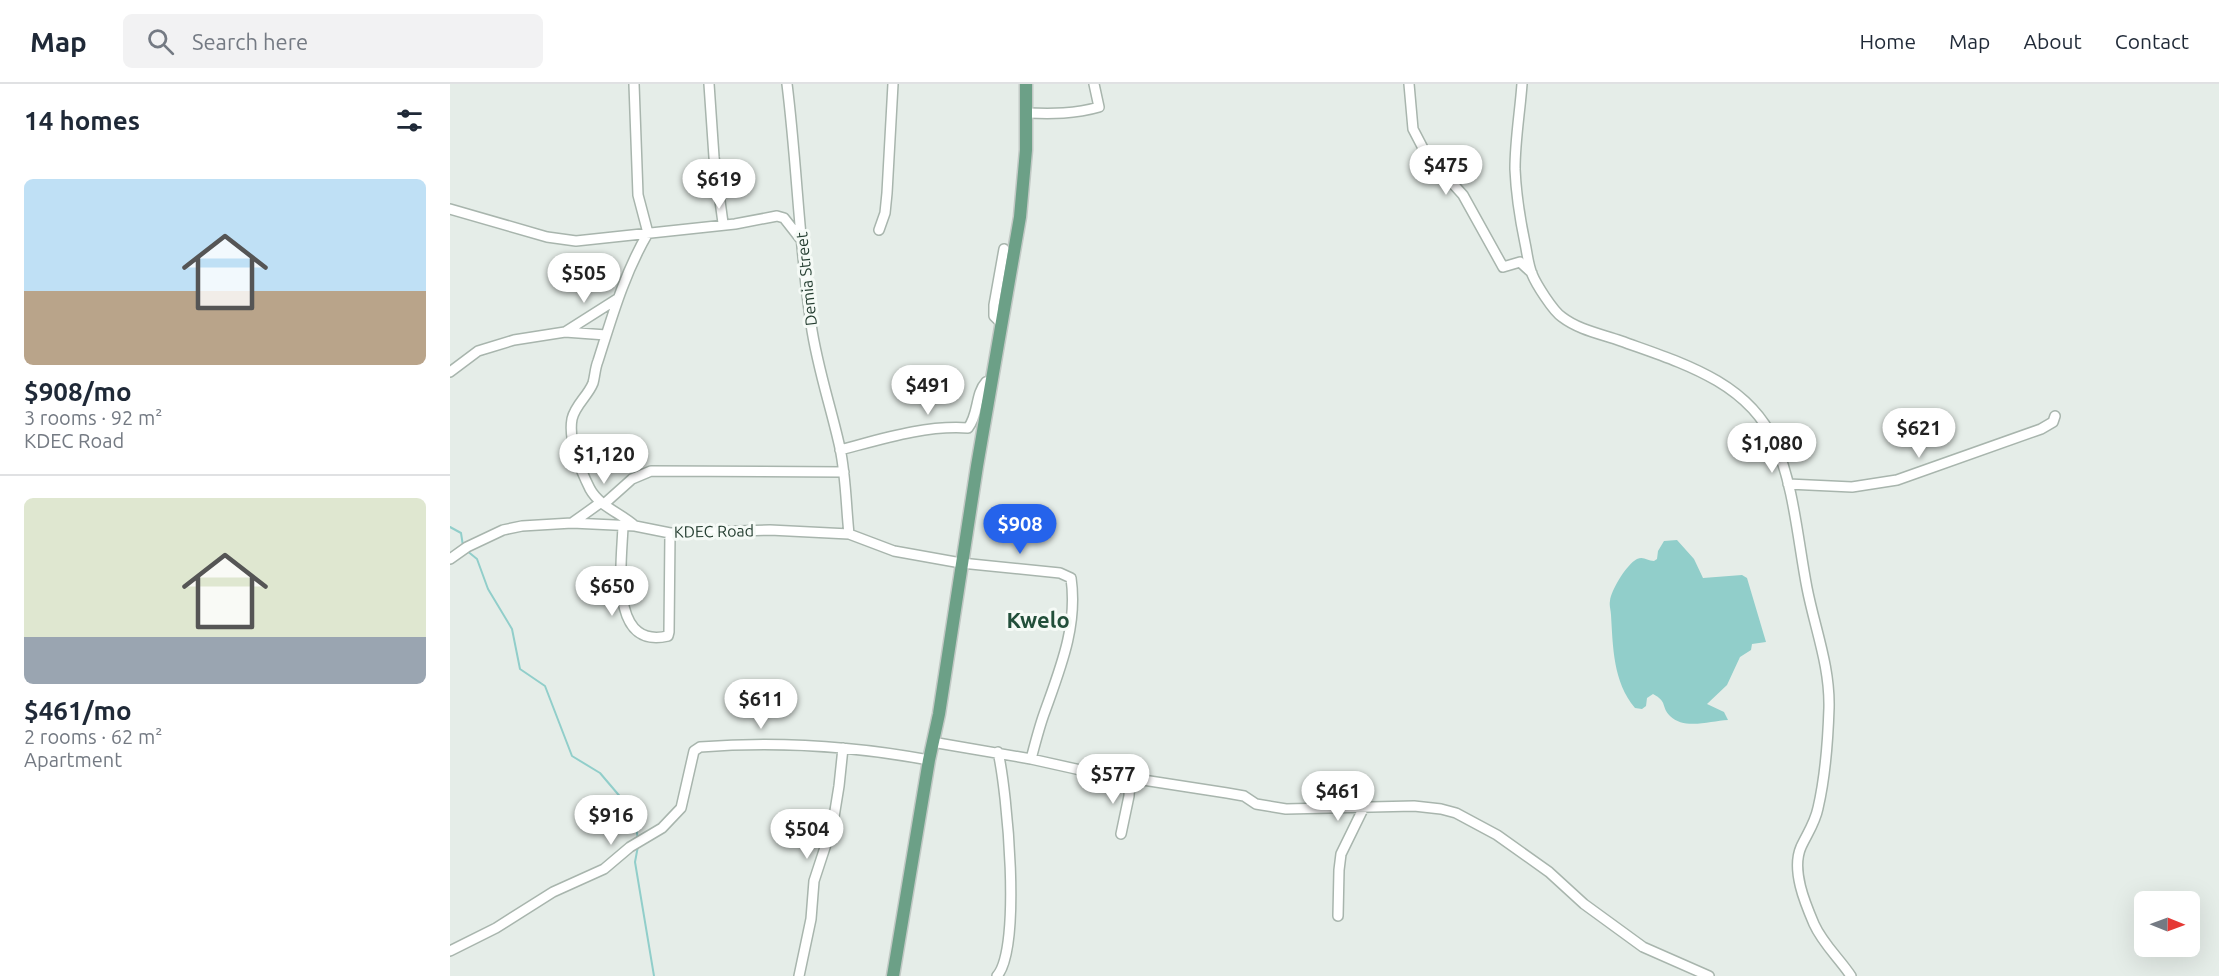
<!DOCTYPE html>
<html lang="en">
<head>
<meta charset="utf-8">
<style>
  body { margin:0; font-family:Ubuntu,sans-serif; background:#f2f2f3; color:#1f2937; height:100vh; display:flex; flex-direction:column; font-size:22px; white-space:nowrap }
  * { box-sizing:border-box; margin:0 }
  p { font-size:20px; color:#747a83 }
  .icon { flex:none; width:33px; height:33px; fill:none; stroke:currentColor; stroke-width:2; stroke-linecap:round; stroke-linejoin:round }
  .map { position:relative; flex:1; overflow:hidden }
  .side { display:flex; flex-direction:column; background:#fff; width:450px }
  .side>* { flex:none }
  .needle { width:39px; rotate:91deg }
  .tools { position:absolute; left:1684px; top:807px; display:grid; gap:12px }
  .tools a { display:grid; place-items:center; width:66px; height:66px; border-radius:9px; background:#fff; box-shadow:0 6px 24px #0002; font-size:30px }
  .price { position:absolute; translate:-50% -51px; padding:0 14px; border-radius:21px; background:#fff; color:#222; font-size:20px; line-height:39px; filter:drop-shadow(0 2px 3px #0008) }
  .price::after { content:''; position:absolute; left:50%; top:36px; width:18px; height:14px; margin-left:-9px; background:inherit; clip-path:polygon(0 0,100% 0,50% 100%) }
  .price.on { background:#2563eb; color:#fff }
  ul { padding:0; list-style:none }
  li { display:grid; align-content:center; gap:12px; height:318px; padding:0 24px }
  li+li { border-top:2px solid #e0e1e3 }
  li span { display:grid; place-items:center; height:186px; border-radius:9px; color:#555 }
  li>.icon { margin-inline-start:auto }
  span .icon { width:108px; height:108px; fill:#fffc; stroke-width:1 }
  li b { font-size:26px }
  h2 { display:flex; justify-content:space-between; align-items:center; height:72px; padding:0 24px; font-size:26px }
  header { display:flex; align-items:center; gap:36px; box-sizing:border-box; height:84px; padding:0 30px; background:#fff; border-bottom:2px solid #e0e1e3 }
  header strong { font-size:28px }
  nav { display:flex; gap:33px; margin-inline-start:auto; font-size:21px }
  .search { width:420px; height:54px; background:#f2f2f3; display:flex; align-items:center; gap:15px; box-sizing:border-box; padding:0 21px; border-radius:9px; color:#747a83; font-size:22px }
  main { display:flex; flex:1; min-height:0 }
  .map>svg:first-child { display:block }
  .water { fill:#91ceca }
  .lines { fill:none; stroke-linecap:round; stroke-linejoin:round }
  .stream { stroke:#91ceca; stroke-width:2 }
  .minor-casing { stroke:#a8b5ad; stroke-width:12 }
  .major-casing { stroke:#c2c9c5; stroke-width:15 }
  .minor { stroke:#fff; stroke-width:9 }
  .major { stroke:#6ca087; stroke-width:12 }
  .labels { text-anchor:middle; dominant-baseline:central; stroke-width:6; stroke-linejoin:round; paint-order:stroke }
  .street-label { font-size:16px; fill:#253e31; stroke:#f5faf6 }
  .district-label { font-size:22px; font-weight:bold; fill:#224f3a; stroke:#f5faf6 }
</style>
</head>
<body>
<header>
<strong>Map</strong>
<div class="search"><svg class="icon" aria-label="search" viewBox="0 0 24 24"><circle cx="10" cy="10" r="6"/><path d="M15 15l6 6"/></svg>Search here</div>
<nav><a>Home</a><a>Map</a><a>About</a><a>Contact</a></nav>
</header>
<main>
<section class="side">
<h2>14 homes<svg class="icon" aria-label="filters" viewBox="0 0 24 24"><path d="M4 7h16M4 17h16"/><circle cx="9" cy="7" r="2"/><circle cx="15" cy="17" r="2"/></svg></h2>
<ul>
<li><span style="background:linear-gradient(#bfe0f5 60%,#b9a48a 0)"><svg class="icon" aria-label="home" viewBox="0 0 24 24"><path d="M3 11l9-7 9 7M6 9v11h12V9"/></svg></span><div><b>$908/mo</b><p>3 rooms · 92 m²</p><p>KDEC Road</p></div></li>
<li><span style="background:linear-gradient(#dfe7d0 75%,#9aa5b1 0)"><svg class="icon" aria-label="home" viewBox="0 0 24 24"><path d="M3 11l9-7 9 7M6 9v11h12V9"/></svg></span><div><b>$461/mo</b><p>2 rooms · 62 m²</p><p>Apartment</p></div></li>
</ul>
</section>
<div class="map">
<svg width="1769" height="892" viewBox="0 0 1769 892">
  <rect width="100%" height="100%" fill="#e5ede8"/>
  <path class="water" d="M1227,456l17,19 9,19 39,-3 5,3 19,64 -14,2 -1,6 -11,7 -13,28 -20,19 17,8 4,8c-18,1 -44,10 -58,-4 -9,-9 -2,-14 -17,-22l-6,4 -1,8 -4,3 -7,-1c-22,-26 -22,-61 -24,-93 0,-4 -2,-10 -1,-14 1,-11 17,-37 27,-42 7,-3 10,2 17,2l3,-2 1,-8 6,-10z"/>
  <g class="lines">
    <path class="stream" d="M0,443l11,6 2,13
      M16,466l11,9 11,30 24,40 8,40 25,17 27,70 28,17 34,40 4,27
      M188,762l-3,16 19,114"/>
    <defs>
      <path id="minor" d="M184,0l4,111 10,38c-24,41 -36,84 -50,128 -3,7 -3,15 -5,22 -5,13 -18,22 -21,36 -4,22 8,50 18,70 10,18 31,24 45,37
        M259,0l5,73 9,66
        M337,0c10,80 12,161 24,240 6,43 20,83 29,124 6,29 6,58 9,86
        M959,0l4,45 13,25 37,41 40,72 17,-5 12,11
        M1072,0c-2,28 -7,56 -7,85 1,24 5,50 10,74 2,9 3,21 7,31 4,10 21,37 30,43 17,13 39,17 59,24 58,21 127,40 154,102 19,43 23,99 32,145 8,41 23,78 22,120 -1,31 -4,70 -11,100 -3,15 -11,26 -17,39 -10,23 4,56 13,77 9,20 25,34 37,52
        M577,29c25,1 48,1 72,-6l-5,-23
        M0,125l97,28 29,4 159,-17 42,-8 7,2 18,23
        M429,146l6,-17 2,-20 6,-109
        M551,239l-7,-7v-11l10,-56
        M115,248l52,-33
        M0,288l28,-21 36,-11 51,-8 41,3
        M390,366c42,-11 85,-25 128,-22 11,-14 7,-34 18,-46l5,-1
        M1338,400l64,3 45,-7 144,-51 12,-7 2,-6
        M154,420l28,-25 19,-8 193,1
        M122,439l28,-20
        M173,442c-1,34 -15,124 45,110l1,-4 1,-99
        M0,475l17,-12 36,-17 19,-4 50,-3 63,3 35,7 100,-3 79,4 45,17 67,12 99,10 11,5c7,48 -11,91 -27,136 -5,14 -9,30 -13,45
        M482,658l99,17 54,12 142,22 17,3 12,8 30,5 128,-3 27,3 15,4 41,22 52,37 35,32 59,43 66,29
        M671,750l8,-38 1,-18
        M888,832l1,-46 2,-16 23,-47
        M0,867l46,-23 57,-36 51,-23 26,-22 32,-19 19,-20 13,-57 6,-4c77,-6 153,-1 229,13
        M349,892l12,-57 3,-38 19,-58 6,-37 4,-38
        M547,892c25,-29 10,-185 1,-224"/>
      <path id="major" d="M443,892l36,-216 10,-46 38,-248 43,-249 6,-67v-66"/>
    </defs>
    <use href="#minor" class="minor-casing"/>
    <use href="#major" class="major-casing"/>
    <use href="#minor" class="minor"/>
    <use href="#major" class="major"/>
  </g>
  <g class="labels">
    <g class="street-label">
      <text transform="translate(356 195) rotate(-96)">Demia Street</text>
      <text transform="translate(264 447) rotate(-1)">KDEC Road</text>
    </g>
    <g class="district-label">
      <text x="588" y="535">Kwelo</text>
    </g>
  </g>
</svg>
<div class="tools">
<a><svg class="needle" viewBox="-14 -14 28 28"><path d="M0-13l5 13h-10z" fill="#e53935"/><path d="M0 13l5-13h-10z" fill="#747a83"/></svg></a>
</div>
<b class="price" style="left:996px;top:112px">$475</b>
<b class="price" style="left:269px;top:126px">$619</b>
<b class="price" style="left:134px;top:220px">$505</b>
<b class="price" style="left:478px;top:332px">$491</b>
<b class="price" style="left:1469px;top:375px">$621</b>
<b class="price" style="left:1322px;top:390px">$1,080</b>
<b class="price" style="left:154px;top:401px">$1,120</b>
<b class="price on" style="left:570px;top:471px">$908</b>
<b class="price" style="left:162px;top:533px">$650</b>
<b class="price" style="left:311px;top:646px">$611</b>
<b class="price" style="left:663px;top:721px">$577</b>
<b class="price" style="left:888px;top:738px">$461</b>
<b class="price" style="left:161px;top:762px">$916</b>
<b class="price" style="left:357px;top:776px">$504</b>
</div>
</main>
</body>
</html>
